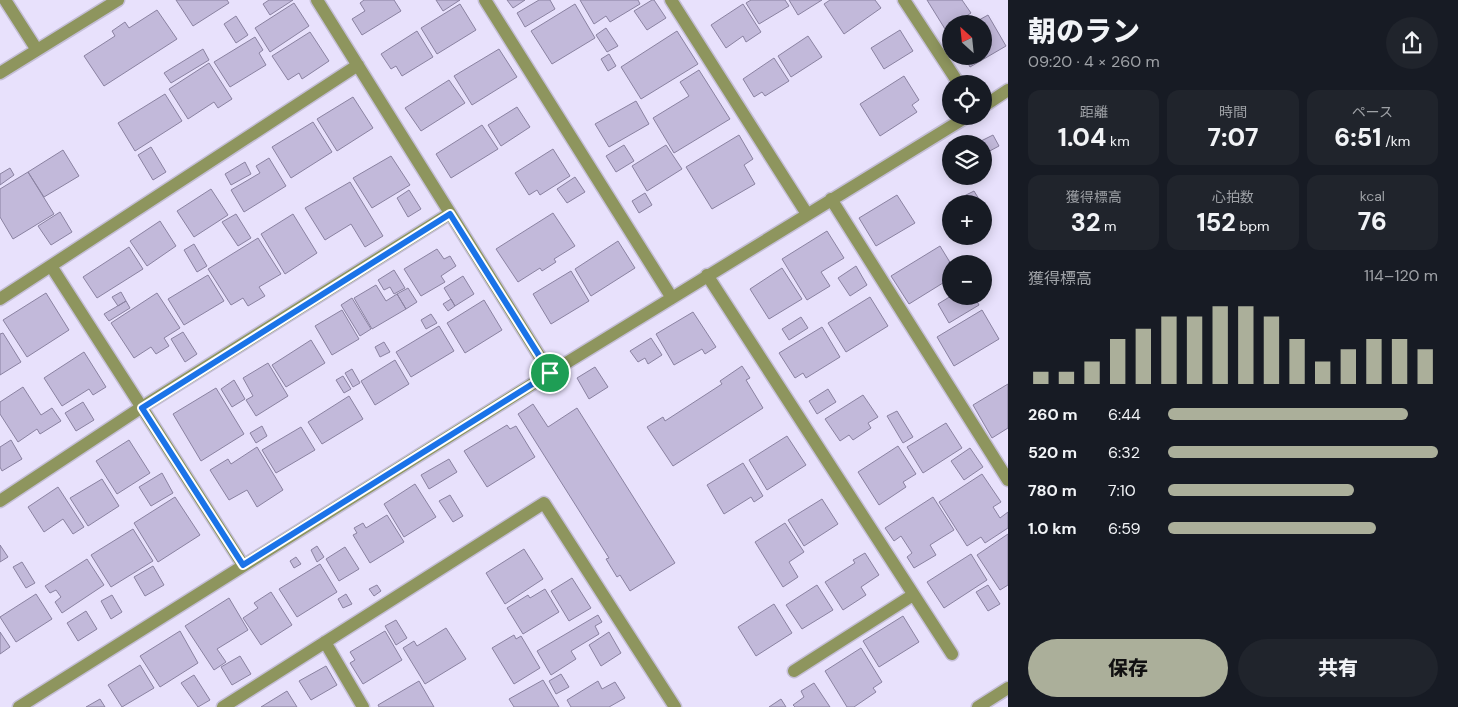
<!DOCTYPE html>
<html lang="ja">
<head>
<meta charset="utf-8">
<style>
  :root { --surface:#171b24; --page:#20242c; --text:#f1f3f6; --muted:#9ea1a6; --accent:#abaf9a }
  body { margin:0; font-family:"DM Sans","Noto Sans JP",sans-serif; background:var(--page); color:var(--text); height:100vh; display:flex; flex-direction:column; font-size:19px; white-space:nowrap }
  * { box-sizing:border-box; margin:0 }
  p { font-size:16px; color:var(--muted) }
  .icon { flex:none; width:28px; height:28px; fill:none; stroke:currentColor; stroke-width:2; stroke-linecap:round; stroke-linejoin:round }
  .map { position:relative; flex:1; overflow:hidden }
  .panel { display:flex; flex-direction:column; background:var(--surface); width:450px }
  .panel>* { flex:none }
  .needle { width:32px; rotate:333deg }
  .controls { position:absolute; left:942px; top:15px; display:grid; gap:10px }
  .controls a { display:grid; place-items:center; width:50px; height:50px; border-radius:50%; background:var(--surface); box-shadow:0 2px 12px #0003; font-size:25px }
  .pin { position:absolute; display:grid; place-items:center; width:42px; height:42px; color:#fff; margin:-21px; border:2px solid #fff; border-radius:50%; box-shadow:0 1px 5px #0007 }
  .round { display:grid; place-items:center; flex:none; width:52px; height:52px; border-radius:26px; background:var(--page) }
  .overview { display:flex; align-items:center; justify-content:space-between; height:85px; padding:0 20px }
  h1 { font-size:28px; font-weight:800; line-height:38px }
  .metrics { display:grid; grid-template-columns:repeat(3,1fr); gap:8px; height:85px; padding:5px 20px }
  .metrics div { display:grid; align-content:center; border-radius:12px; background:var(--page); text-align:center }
  .metrics b { font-size:25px; font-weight:800 }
  .metrics small { font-size:14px; font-weight:400 }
  .metrics p { font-size:14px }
  .chart { height:140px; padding:10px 20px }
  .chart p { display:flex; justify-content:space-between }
  .chart svg { width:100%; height:90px; margin-top:5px; stroke:var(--accent); stroke-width:6 }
  .cta { display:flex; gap:10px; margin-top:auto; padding:10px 20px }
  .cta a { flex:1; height:58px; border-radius:30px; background:var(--accent); color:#111; font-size:20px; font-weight:800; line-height:58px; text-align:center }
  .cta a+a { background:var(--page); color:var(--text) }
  ul { padding:0 20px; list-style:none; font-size:16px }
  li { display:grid; grid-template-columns:80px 60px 1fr; align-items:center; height:38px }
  li i { height:12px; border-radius:6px; background:var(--accent) }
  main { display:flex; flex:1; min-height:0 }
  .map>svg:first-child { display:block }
</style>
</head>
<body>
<main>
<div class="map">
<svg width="1008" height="707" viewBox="0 0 1008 707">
  <rect width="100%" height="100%" fill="#e8e1fc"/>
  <path fill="#c2b9da" stroke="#8a82a1" d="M176 0H227L229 3 193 26Z
    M269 0H293L270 15 263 4Z
    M364 0H394L401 11 362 35 352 19 365 11 360 3Z
    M436 0H460L443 11Z
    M507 0H525L513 8Z
    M539 0H550L555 9 525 27 517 13Z
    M580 0H638L640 4 610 22 606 16 594 24Z
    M652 0H654L666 18 647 30 634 11Z
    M751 0H785L789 6 759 24 746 3Z
    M789 0H822L798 15Z
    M830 0H875L881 8 844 34 824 4Z
    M927 0H962L971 13 954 24H951L945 29Z
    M294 3 309 26 270 52 255 28Z
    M460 4 476 30 437 54 421 28Z
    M575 4 595 38 552 64 531 31Z
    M743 4 761 32 746 42 743 36 726 48 711 25Z
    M157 10 177 39 104 86 84 56 115 36 112 31 125 22 129 28Z
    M988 15 1006 46 970 67 964 56H984V24H972Z
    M236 16 248 35 236 43 224 24Z
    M606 28 618 46 607 52 596 35Z
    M900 30 913 51 884 69 871 48Z
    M417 31 433 57 402 76 396 66 391 69 381 54Z
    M677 31 698 64 641 99 621 67Z
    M310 32 329 61 302 79 299 73 288 80 272 56Z
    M808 36 822 57 791 77 778 56Z
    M255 37 263 50 259 53 266 65 230 87 214 62Z
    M203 49 209 60 171 83 164 73Z
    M499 49 517 77 472 105 454 76Z
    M609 54 616 66 608 71 601 59Z
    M774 58 789 81 765 96 762 92 754 97 743 79Z
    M209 63 232 99 218 108 214 102 188 119 169 89Z
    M699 70 730 119 674 153 653 118 689 96 680 82Z
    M904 76 919 100 912 105 917 112 880 136 860 104Z
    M449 80 465 103 421 131 405 108Z
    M165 94 182 121 135 151 118 123Z
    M353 97 373 128 337 151 317 119Z
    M636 101 649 124 609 147 595 124Z
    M517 107 530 127 501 146 488 125Z
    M313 122 332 152 291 178 272 147Z
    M482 125 498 149 451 178 436 154Z
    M739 135 753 159 744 165 755 184 712 209 686 167Z
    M993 135 999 146 986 153 984 144 979 142Z
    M624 145 634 161 616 172 606 156Z
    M666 145 682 169 647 191 632 166Z
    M151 147 166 172 153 180 138 155Z
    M553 149 570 176 540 195 537 190 529 195 515 173Z
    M63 150 79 176 44 197 28 172Z
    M391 156 410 185 372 208 353 178Z
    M269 158 286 186 244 212 231 190 260 173 256 166Z
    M245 162 251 174 231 185 225 174Z
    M10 168 14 175 0 185V174Z
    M28 172 54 214 13 239 0 217V189Z
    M575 177 585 192 567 203 557 189Z
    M350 182 383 236 365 247 351 224 325 240 305 208Z
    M211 189 228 215 194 237 177 211Z
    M409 190 421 209 408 217 397 198Z
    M974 191 982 204H961L958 199Z
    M645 193 652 205 639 213 632 201Z
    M897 195 915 223 876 246 859 218Z
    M60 212 72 232 51 245 38 226Z
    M553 213 575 246 554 259 556 262 542 271 540 268 518 282 496 249Z
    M236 214 251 238 238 246 222 222Z
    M293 214 317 253 285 274 261 234Z
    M160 221 176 246 147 266 130 241Z
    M827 231 844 258 821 272 830 286 807 300 782 259Z
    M258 238 281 274 259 287 265 296 248 306 243 298 231 305 208 269Z
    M618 241 635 268 591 296 575 269Z
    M194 244 207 266 197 272 184 250Z
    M940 246 951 264V278L909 304 891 276Z
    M129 247 143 269 97 298 83 277Z
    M437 249 444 259 450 256 456 266 441 276 445 282 421 296 404 269Z
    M856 266 867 285 850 296 838 278Z
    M782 268 802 299 769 319 750 289Z
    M394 270 405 288 394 294 390 287 384 290 378 280Z
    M571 271 589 301 551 324 533 294Z
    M208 275 224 301 184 325 168 299Z
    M463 276 474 294 455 306 444 288Z
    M376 285 386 301 397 294 406 309 372 329 354 298Z
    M408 288 417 302 406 309 397 294Z
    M121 292 126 301 118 306 112 297Z
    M46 293 69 330 27 357 3 320Z
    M157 293 180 328 164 338 169 346 156 354 151 347 134 358 111 323Z
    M951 296H974L979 305 949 323 938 304Z
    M870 297 888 326 846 352 828 323Z
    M352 298 371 329 360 336 341 305Z
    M451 299 455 306 448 311 443 304Z
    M484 300 502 330 465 353 447 323Z
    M126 301 130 308 109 321 104 314Z
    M342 310 359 339 332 355 315 326Z
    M982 310 999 339 954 366 937 337Z
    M693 312 716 347 705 354 702 349 674 365 656 334Z
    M431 314 437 323 426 329 421 320Z
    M801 317 808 328 789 340 782 329Z
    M439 326 454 351 411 377 396 352Z
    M822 327 840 357 806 378 803 373 795 378 779 353Z
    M183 332 197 354 185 362 171 339Z
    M3 333 21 362 0 375V334Z
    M651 338 662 355 648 364 645 358 638 362 630 351Z
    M311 340 325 363 286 387 272 365Z
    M384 342 390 352 380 357 375 347Z
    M84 352 106 387 93 395 89 389 62 406 44 378Z
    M395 360 409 384 375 405 361 381Z
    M268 363 288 396 256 416 246 400 253 396 243 378Z
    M742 366 750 378 746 380 763 408 673 466 647 427 663 417 665 421 722 384 720 381Z
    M595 367 608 387 589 399 577 378Z
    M352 369 360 383 353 387 345 373Z
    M343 376 351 389 344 393 336 380Z
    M234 380 245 399 232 407 221 389Z
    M1008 384V428L992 438 973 405Z
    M23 387 41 415 52 408 61 421 40 434 37 429 18 442 0 414V402Z
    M216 388 244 434 201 461 173 414Z
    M828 389 836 402 817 414 809 401Z
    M863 395 878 417 868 423 871 428 853 440 849 435 840 441 825 419Z
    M349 396 363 419 322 444 308 422Z
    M83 402 94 420 76 431 65 413Z
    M533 404 548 427 577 408 675 563 630 591 620 575 617 577 606 559 609 558 518 414Z
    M897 411 913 437 903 443 887 416Z
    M946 423 962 448 923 473 907 447Z
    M507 425 510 429 516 426 535 457 487 487 464 451Z
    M262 426 267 436 256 443 250 433Z
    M301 427 315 450 276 473 262 450Z
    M787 436 806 465 767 490 749 460Z
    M11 440 22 459 2 471 0 467V447Z
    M129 440 150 473 117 494 96 461Z
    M898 446 916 474 903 482 906 487 879 505 858 472Z
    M257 447 283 490 257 507 247 490 229 500 210 470 228 459 231 464Z
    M970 448 983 467 964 480 951 461Z
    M449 459 457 472 429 489 421 475Z
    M743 463 763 496 754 502 751 497 724 514 707 485Z
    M162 473 173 493 151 506 139 487Z
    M982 474 1001 502 993 507 1000 518 1008 512V528L985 543 981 537 967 546 939 502Z
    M102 479 119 506 88 526 70 498Z
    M415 484 436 517 404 537 384 504Z
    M58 487 84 527 73 534 63 519 44 532 28 507Z
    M450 495 463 516 453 522 439 501Z
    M175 497 200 535 158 562 134 523Z
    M933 497 954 530 930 545 936 555 914 568 907 557 912 553 901 536 894 541 885 528Z
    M822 499 838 524 804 546 788 520Z
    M387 515 404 542 370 563 353 535 357 533 354 528 363 523 366 528Z
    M785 523 804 552 789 562 798 577 783 587 755 542Z
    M133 529 153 561 111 587 91 555Z
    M1008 534V585L1000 590 977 555Z
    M0 545 8 557 0 562Z
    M317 546 324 557 317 562 311 550Z
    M345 547 359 569 339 581 326 559Z
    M524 549 543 579 505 604 486 573Z
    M865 553 879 575 861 587 866 595 843 610 825 582 855 563 853 560Z
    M971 554 987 580 944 608 927 582Z
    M296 557 301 564 294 568 290 561Z
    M87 559 104 585 62 613 55 602 61 597 56 590 50 593 45 586Z
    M22 562 35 583 26 588 13 567Z
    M320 564 337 592 297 617 279 589Z
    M153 566 164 585 145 596 134 577Z
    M572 578 591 608 569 621 551 591Z
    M377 585 381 591 374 596 369 589Z
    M817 585 833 610 802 629 786 605Z
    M988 585 1000 604 988 611 976 592Z
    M545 589 559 612 523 634 507 608 528 595 530 598Z
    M271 592 292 625 261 645 243 618 258 608 254 603Z
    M36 594 52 619 16 642 0 617Z
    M346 594 352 604 343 608 338 599Z
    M112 595 122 612 111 619 101 601Z
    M229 598 248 630 217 649 226 662 214 670 185 626Z
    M774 604 792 633 756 656 738 627Z
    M86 611 97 629 78 641 67 623Z
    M598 615 602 622 595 626 599 634 571 651 576 659 551 675 537 651Z
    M903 616 919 642 879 667 863 641Z
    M396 620 407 638 396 645 385 626Z
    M446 628 466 659 425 684 403 648 414 641 417 646Z
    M180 631 198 663 160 687 140 656Z
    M385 631 402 660 363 684 350 663 355 660 350 652Z
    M0 632 10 647 0 654Z
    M609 632 621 653 601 666 589 645Z
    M514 635 516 639 521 636 540 668 514 684 492 648Z
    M861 648 882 682 873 688 876 692 854 707H847L825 671Z
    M240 656 251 674 232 685 221 667Z
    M140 665 154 688 122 707 108 685Z
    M326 666 337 685 311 700 299 681Z
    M561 674 569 687 556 694 549 681Z
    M194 675 210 700 198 707 181 683Z
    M543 680 559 707H514L509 699Z
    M419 681 434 707H379L378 705Z
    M598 681 602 689 615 682 625 698 609 707H571L567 700Z
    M814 683 830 707H795L793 705 804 697 801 691Z
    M287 691 297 707H261Z
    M100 699 105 707H86Z
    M781 699 786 707H769Z"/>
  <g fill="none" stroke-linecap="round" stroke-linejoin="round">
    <g stroke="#c4bed6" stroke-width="15">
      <path id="minor" d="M5 0 37 50
        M317 0 550 373
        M485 0 672 298
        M671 0 807 214
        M904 0 959 84
        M0 73 118 0
        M984 106 1008 90
        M831 199 1008 480
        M51 266 243 565
        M707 275 952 654
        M0 299 358 65
        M0 501 142 407 449 214
        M325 642 363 707
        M794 671 913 595
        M19 707 550 373 968 116
        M223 707 544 503 675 707
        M978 707 1008 688"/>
    </g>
    <use href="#minor" stroke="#8e955e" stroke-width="12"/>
  </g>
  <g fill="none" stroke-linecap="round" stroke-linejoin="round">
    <g stroke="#fff" stroke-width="10">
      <path id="route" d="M450 214 550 373 243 565 142 408Z"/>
    </g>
    <use href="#route" stroke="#1a73e8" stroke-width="6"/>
  </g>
</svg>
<div class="controls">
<a><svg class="needle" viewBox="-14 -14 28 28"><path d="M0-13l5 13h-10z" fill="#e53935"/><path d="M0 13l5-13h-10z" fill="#9ea1a6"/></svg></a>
<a><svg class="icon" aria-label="locate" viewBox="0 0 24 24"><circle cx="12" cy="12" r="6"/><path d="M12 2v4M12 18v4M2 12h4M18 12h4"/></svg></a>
<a><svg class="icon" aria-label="layers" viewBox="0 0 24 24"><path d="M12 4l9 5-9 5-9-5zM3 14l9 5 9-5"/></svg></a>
<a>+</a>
<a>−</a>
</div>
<div class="pin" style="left:550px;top:373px;background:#1e9e55"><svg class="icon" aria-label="arrive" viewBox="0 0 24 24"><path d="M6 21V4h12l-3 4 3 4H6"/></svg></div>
</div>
<section class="panel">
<div class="overview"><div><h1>朝のラン</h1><p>09:20 · 4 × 260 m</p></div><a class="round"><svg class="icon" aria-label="share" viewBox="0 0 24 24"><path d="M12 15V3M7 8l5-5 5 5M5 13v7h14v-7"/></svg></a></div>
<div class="metrics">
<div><p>距離</p><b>1.04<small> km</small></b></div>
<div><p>時間</p><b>7:07</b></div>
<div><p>ペース</p><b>6:51<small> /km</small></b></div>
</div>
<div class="metrics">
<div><p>獲得標高</p><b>32<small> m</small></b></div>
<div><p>心拍数</p><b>152<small> bpm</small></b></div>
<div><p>kcal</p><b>76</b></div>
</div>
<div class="chart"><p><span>獲得標高</span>114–120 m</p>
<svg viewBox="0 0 160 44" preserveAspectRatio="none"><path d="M5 44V38M15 44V38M25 44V33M35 44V22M45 44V17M55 44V11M65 44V11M75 44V6M85 44V6M95 44V11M105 44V22M115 44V33M125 44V27M135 44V22M145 44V22M155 44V27"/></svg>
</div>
<ul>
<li><b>260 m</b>6:44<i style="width:89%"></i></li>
<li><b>520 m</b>6:32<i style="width:100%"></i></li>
<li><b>780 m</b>7:10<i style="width:69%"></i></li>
<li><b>1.0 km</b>6:59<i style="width:77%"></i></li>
</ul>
<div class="cta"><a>保存</a><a>共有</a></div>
</section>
</main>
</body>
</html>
